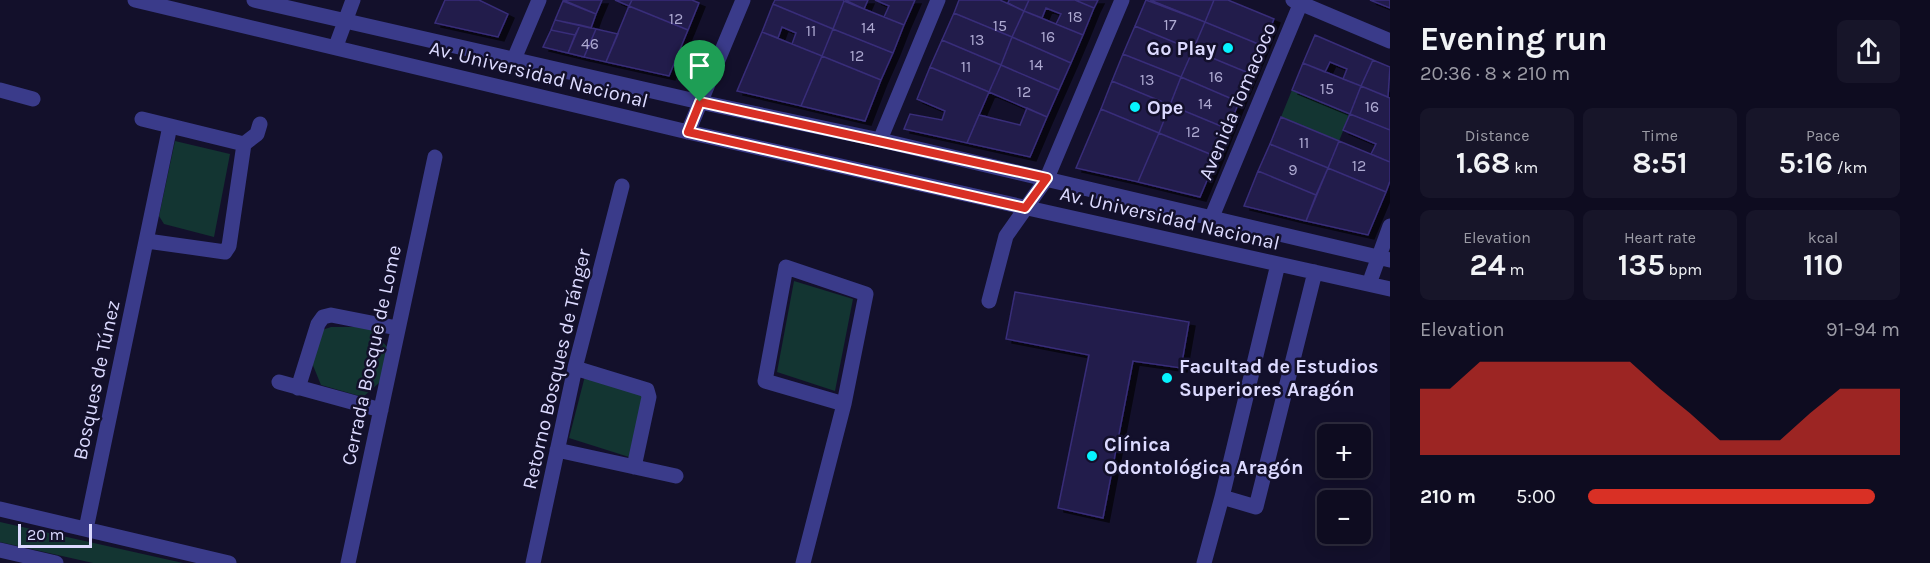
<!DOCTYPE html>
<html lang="en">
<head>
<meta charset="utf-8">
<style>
  :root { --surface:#0e0c20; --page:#171529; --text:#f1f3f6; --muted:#9b9ba5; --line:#2e2c3e; --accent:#d93025 }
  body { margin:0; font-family:Karla,sans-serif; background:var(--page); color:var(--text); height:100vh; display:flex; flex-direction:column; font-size:22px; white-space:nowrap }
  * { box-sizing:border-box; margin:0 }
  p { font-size:20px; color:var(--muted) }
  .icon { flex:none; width:33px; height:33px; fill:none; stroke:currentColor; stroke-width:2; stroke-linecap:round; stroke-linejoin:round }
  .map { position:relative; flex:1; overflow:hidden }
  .panel { display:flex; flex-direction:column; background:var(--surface); width:540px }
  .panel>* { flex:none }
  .buttons { position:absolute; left:1317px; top:424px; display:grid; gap:12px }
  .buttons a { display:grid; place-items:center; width:54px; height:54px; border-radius:9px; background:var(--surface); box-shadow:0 3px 15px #0003,0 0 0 2px var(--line); font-size:30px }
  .scale { position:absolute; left:18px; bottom:15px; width:74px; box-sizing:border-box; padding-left:6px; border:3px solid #dcdaff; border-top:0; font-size:16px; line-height:21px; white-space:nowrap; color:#dcdaff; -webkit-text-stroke:4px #13102b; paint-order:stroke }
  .pin { position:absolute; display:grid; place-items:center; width:51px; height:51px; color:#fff; margin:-62px -26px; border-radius:50% 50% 50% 0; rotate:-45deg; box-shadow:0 0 6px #0007 }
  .pin .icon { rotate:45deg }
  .round { display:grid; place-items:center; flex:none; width:63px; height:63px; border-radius:9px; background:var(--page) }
  .headline { display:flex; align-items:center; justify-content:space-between; height:102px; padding:0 30px }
  h1 { font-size:33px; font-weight:700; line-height:45px }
  .stats { display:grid; grid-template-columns:repeat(3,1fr); gap:9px; height:102px; padding:6px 30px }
  .stats div { display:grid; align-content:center; border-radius:9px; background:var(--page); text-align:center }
  .stats b { font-size:30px; font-weight:700 }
  .stats small { font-size:16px; font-weight:400 }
  .stats p { font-size:16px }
  .chart { height:168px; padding:12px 30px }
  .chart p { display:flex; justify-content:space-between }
  .chart svg { width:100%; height:108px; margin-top:6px; fill:var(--accent); opacity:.7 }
  ul { padding:0 30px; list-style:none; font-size:20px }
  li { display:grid; grid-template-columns:96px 72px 1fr; align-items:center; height:45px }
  li i { height:15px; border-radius:8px; background:var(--accent) }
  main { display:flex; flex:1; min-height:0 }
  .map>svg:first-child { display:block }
</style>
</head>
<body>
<main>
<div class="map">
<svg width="1390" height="563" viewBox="0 0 1390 563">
  <defs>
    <filter id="shadow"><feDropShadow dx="6" dy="4" stdDeviation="0" flood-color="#0009"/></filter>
  </defs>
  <rect width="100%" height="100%" fill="#13102b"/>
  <path fill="#133532" d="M1292 90 1350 114 1339 141 1281 117Z
    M175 141 230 154 214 237 164 224 159 216Z
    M794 281 853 299 835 391 777 372Z
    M331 327H369L390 350 380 382 363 397 321 385 312 363 322 330Z
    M585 376 644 394 629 457 569 438Z
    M0 522 183 563H93L0 542Z"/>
  <path fill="#231c4c" stroke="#382d79" stroke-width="1.5" filter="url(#shadow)" d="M445 0H479L508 14 498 37 435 23Z
    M563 0H602L596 14Z
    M615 0H632L629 6Z
    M632 0H692L699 3 688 30 629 6Z
    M775 0H843L844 1 833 29 773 4Z
    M845 0H868L864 9Z
    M875 0H915L904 25 884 17 889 6Z
    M959 0H1000L1024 11 1012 37 954 13Z
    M1009 0H1029L1024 11 1008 3Z
    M1029 0H1075L1094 8 1083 35 1056 24 1061 14 1046 8 1042 18 1024 11Z
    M1075 0H1098L1094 8Z
    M1146 0 1205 22 1193 50 1135 26Z
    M1150 0H1214L1205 22Z
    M1214 0H1228L1274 19 1263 46 1205 22Z
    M1370 0H1390V8Z
    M563 1 596 14 591 28 555 20Z
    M844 1 904 25 893 53 833 29Z
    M773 4 833 29 822 56 792 44 796 33 782 27 778 38 762 32Z
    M629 6 688 30 669 76 606 62Z
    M1024 11 1083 35 1071 63 1012 37Z
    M954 13 1012 37 1001 65 942 40Z
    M555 20 580 25 575 35 551 30Z
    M1205 22 1263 46 1251 74 1193 50Z
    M580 25 596 29 584 57 568 53Z
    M1135 26 1193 50 1181 77 1123 54Z
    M596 29 618 34 606 62 584 57Z
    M833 29 893 53 881 80 822 56Z
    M551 30 575 35 568 53 543 47Z
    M762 32 822 56 801 106 737 91Z
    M1315 35 1373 60 1361 86 1343 79 1347 69 1330 62 1325 72 1303 63Z
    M1012 37 1071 63 1059 90 1001 65Z
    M942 40 1001 65 989 92 930 67Z
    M1193 50 1251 74 1239 102 1181 77Z
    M1123 54 1181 77 1170 105 1112 81Z
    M822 56 881 80 865 121 801 106Z
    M1373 60 1390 67 1388 97 1361 86Z
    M1303 63 1361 86 1350 114 1292 90Z
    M1001 65 1059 90 1047 117 989 92Z
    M930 67 989 92 967 143 904 129 910 114 942 120 945 111 917 99Z
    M1181 77 1239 102 1228 129 1170 105Z
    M1112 81 1170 105 1159 133 1101 109Z
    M1361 86 1390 98V130L1350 114Z
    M1170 105 1228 129 1217 157 1159 133Z
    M1027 108 1047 117 1030 157 967 143 979 115 1020 125Z
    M1101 109 1159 133 1138 182 1076 168Z
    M1350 114 1390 130V162L1371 154 1376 144 1343 130Z
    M1281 117 1339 141 1328 168 1270 144Z
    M1159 133 1217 157 1200 197 1138 182Z
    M1339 141 1390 162V181L1386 192 1328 168Z
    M1270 144 1328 168 1316 195 1258 171Z
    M1328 168 1386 192 1368 235 1306 221Z
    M1258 171 1316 195 1306 221 1244 206Z
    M1015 292 1189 322 1181 368 1133 361 1103 518 1058 508 1089 355 1006 339Z"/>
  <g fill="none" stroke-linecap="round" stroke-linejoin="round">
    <path stroke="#3a3b8a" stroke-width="15" d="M135 0 688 132 1390 289
      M254 0 700 102 880 140 1390 260
      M1293 0 1390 41
      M336 46 353 0
      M514 59 539 0
      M0 90 33 99
      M142 119 244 144
      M688 132 743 0
      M880 140 938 0
      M244 144 257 134 260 124
      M1211 219 1302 0
      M147 241 225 252 229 246 244 144
      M1369 284 1390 226
      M989 301 1006 236 1047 178 1122 0
      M575 368 647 390 649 397 634 467
      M279 382 381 410
      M298 388 318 324 323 317 331 315 397 328
      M557 450 676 476
      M1222 497 1278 264
      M0 509 229 563
      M86 529 170 126
      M0 550 56 563
      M348 563 435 157
      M533 563 575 368 622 186
      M803 563 844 404 866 294 786 267 765 381 844 404
      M1204 563 1222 497 1256 507 1315 272"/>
  </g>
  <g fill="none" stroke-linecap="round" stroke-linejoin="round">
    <g stroke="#fff" stroke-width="12">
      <path id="route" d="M700 102 1047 178 1025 208 688 132Z"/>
    </g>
    <use href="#route" stroke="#d93025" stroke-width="8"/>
  </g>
  <g fill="#06f3ff" stroke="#13102b" stroke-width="2">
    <circle cx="1228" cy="48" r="6"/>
    <circle cx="1135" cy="107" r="6"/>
    <circle cx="1167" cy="378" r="6"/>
    <circle cx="1092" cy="456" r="6"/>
  </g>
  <g text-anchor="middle" stroke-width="5" stroke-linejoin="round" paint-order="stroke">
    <g font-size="16" fill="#aeaad2">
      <text x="1075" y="22">18</text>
      <text x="676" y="24">12</text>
      <text x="1170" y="30">17</text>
      <text x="1000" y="31">15</text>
      <text x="868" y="33">14</text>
      <text x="811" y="36">11</text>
      <text x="1048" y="42">16</text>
      <text x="977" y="45">13</text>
      <text x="590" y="49">46</text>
      <text x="857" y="61">12</text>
      <text x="1036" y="70">14</text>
      <text x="966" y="72">11</text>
      <text x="1216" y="82">16</text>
      <text x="1147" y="85">13</text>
      <text x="1327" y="94">15</text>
      <text x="1024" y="97">12</text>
      <text x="1205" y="109">14</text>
      <text x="1372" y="112">16</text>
      <text x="1193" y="137">12</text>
      <text x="1304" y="148">11</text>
      <text x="1359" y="171">12</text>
      <text x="1293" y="175">9</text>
    </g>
    <g font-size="20" font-weight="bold" fill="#dcdaff" stroke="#13102b" text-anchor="start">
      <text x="1216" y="55" text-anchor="end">Go Play</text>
      <text x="1147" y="114">Ope</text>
      <text x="1179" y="373">Facultad de Estudios<tspan x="1179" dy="23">Superiores Aragón</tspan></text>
      <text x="1104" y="451">Clínica<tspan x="1104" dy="23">Odontológica Aragón</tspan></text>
    </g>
    <g font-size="20" fill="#dcdaff" stroke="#13102b">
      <text transform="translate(539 74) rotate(14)" y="7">Av. Universidad Nacional</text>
      <text transform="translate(1237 101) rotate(-67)" y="7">Avenida Tomacoco</text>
      <text transform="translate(1170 218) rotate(13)" y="7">Av. Universidad Nacional</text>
      <text transform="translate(371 355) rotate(-78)" y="7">Cerrada Bosque de Lome</text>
      <text transform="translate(556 369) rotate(-77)" y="7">Retorno Bosques de Tánger</text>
      <text transform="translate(96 380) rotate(-78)" y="7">Bosques de Túnez</text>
    </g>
  </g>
</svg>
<div class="buttons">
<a>+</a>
<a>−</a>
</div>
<div class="scale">20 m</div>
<div class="pin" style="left:700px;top:102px;background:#1e9e55"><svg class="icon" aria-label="arrive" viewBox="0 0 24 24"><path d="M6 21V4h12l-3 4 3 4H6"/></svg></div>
</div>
<section class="panel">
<div class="headline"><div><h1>Evening run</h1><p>20:36 · 8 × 210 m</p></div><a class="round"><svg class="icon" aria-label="share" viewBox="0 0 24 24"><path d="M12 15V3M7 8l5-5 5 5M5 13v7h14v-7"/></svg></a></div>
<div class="stats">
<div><p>Distance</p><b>1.68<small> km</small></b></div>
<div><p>Time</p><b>8:51</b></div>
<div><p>Pace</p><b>5:16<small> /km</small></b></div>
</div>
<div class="stats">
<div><p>Elevation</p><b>24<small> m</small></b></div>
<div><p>Heart rate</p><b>135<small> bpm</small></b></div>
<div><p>kcal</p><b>110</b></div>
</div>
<div class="chart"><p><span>Elevation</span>91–94 m</p>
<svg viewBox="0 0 160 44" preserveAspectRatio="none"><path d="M0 44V17L10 17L20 6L30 6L40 6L50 6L60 6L70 6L80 17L90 27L100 38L110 38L120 38L130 27L140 17L150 17L160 17V44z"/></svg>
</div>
<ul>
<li><b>210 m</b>5:00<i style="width:92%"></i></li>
</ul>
</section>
</main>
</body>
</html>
